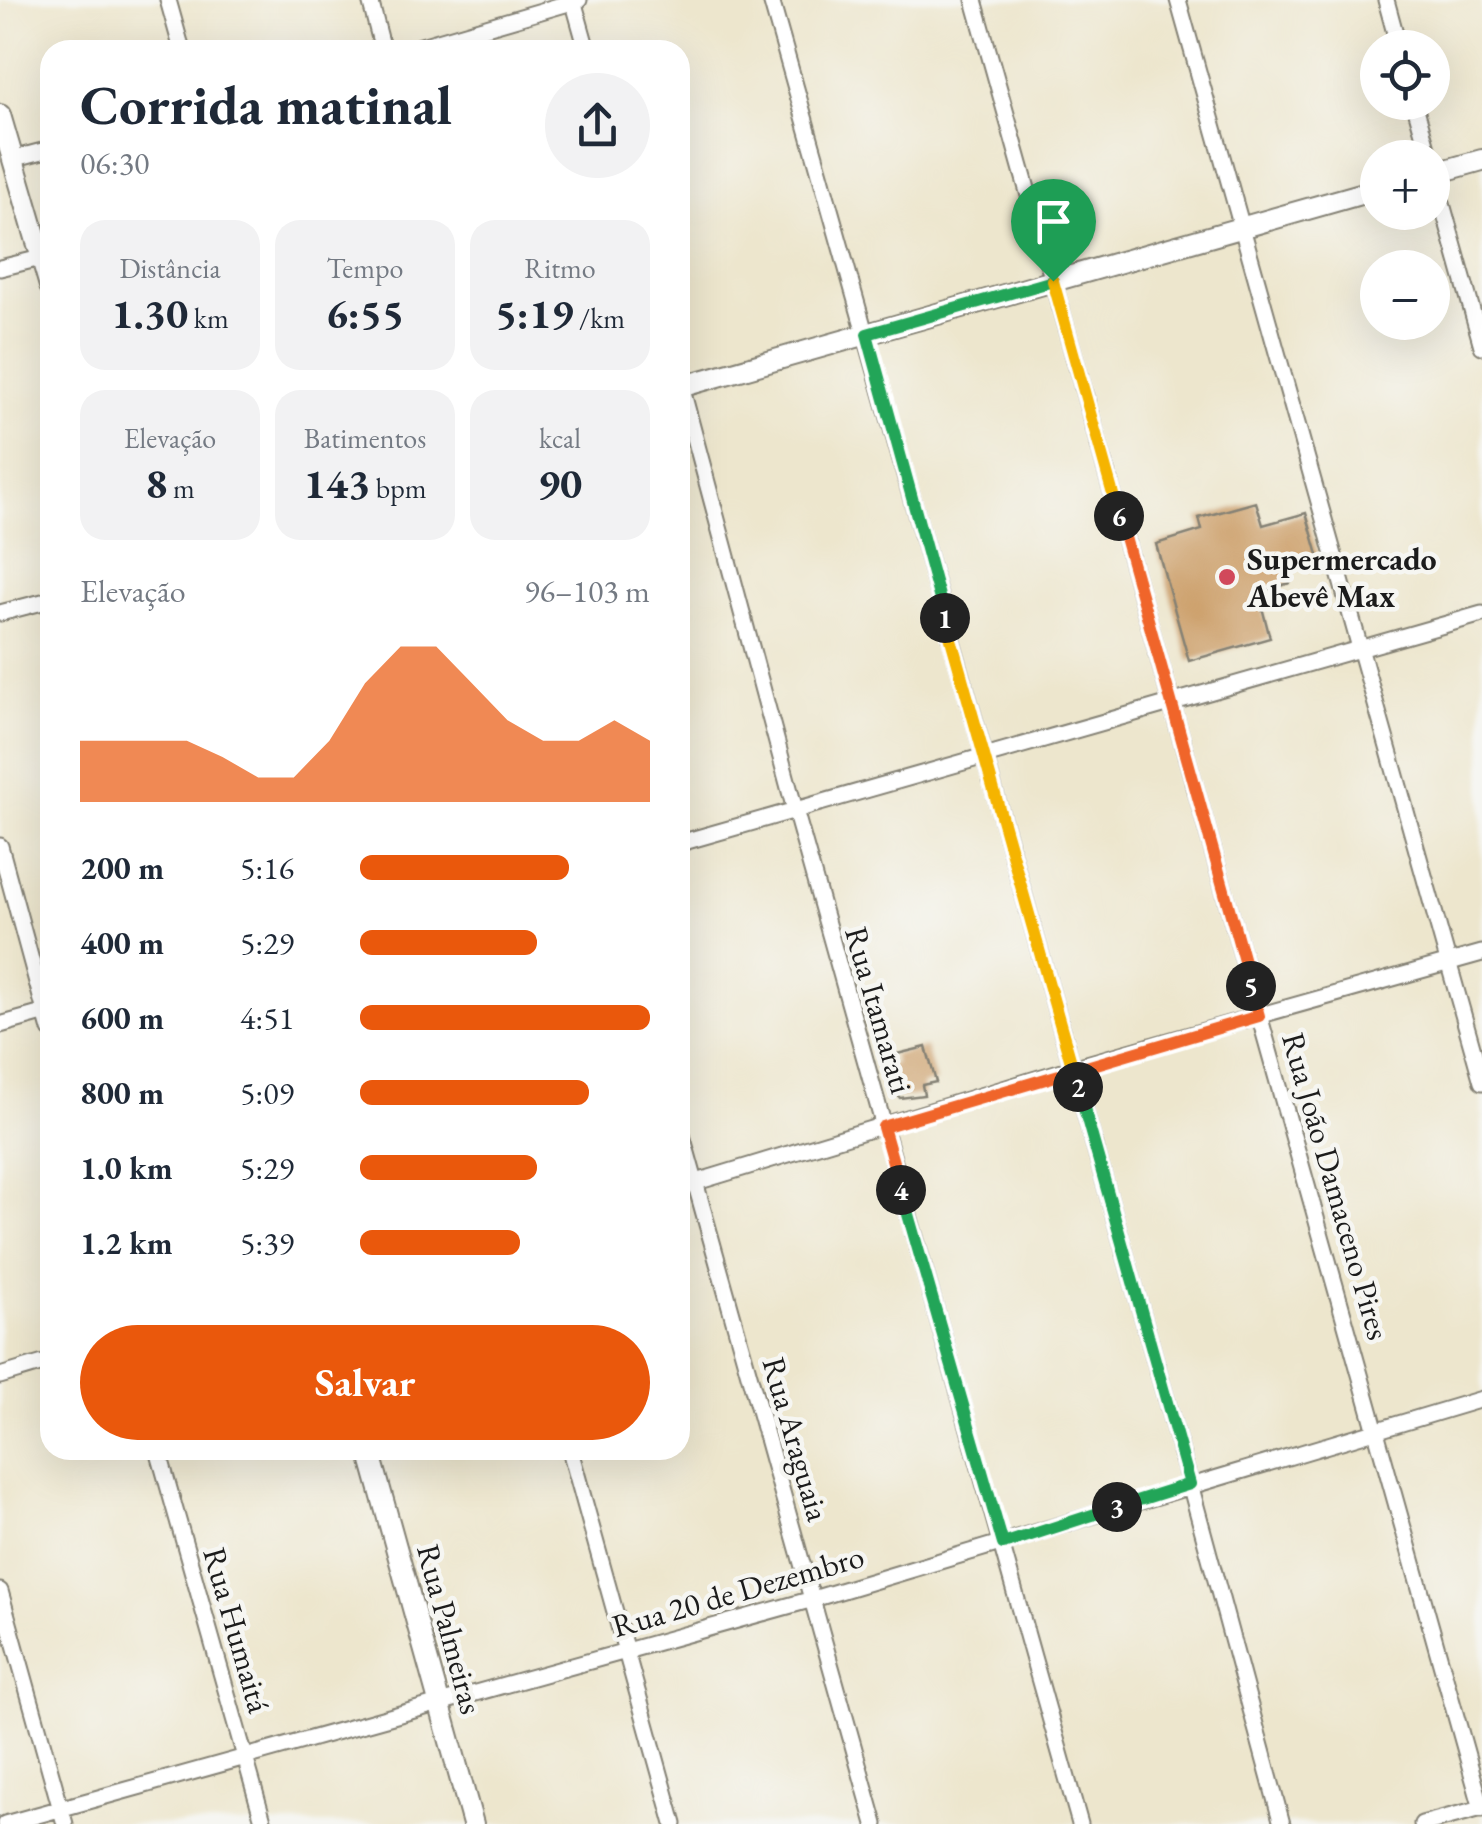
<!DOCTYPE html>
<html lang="pt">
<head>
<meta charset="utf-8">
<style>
  :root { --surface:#fff; --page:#f2f2f3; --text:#1f2937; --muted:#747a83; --accent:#ea580c }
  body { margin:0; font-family:"EB Garamond",serif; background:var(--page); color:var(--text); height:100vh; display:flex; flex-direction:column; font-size:38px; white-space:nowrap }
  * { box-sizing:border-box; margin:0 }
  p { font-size:32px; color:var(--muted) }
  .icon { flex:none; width:55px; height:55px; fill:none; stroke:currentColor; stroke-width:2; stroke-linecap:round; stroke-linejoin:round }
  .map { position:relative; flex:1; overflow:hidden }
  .drawer { position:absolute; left:40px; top:40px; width:650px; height:1420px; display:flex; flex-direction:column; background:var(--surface); border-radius:30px; box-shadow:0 10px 40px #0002 }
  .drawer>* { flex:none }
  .tools { position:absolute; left:1360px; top:30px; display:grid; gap:20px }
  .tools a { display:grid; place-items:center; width:90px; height:90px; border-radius:50%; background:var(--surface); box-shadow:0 10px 40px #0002; font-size:50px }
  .pin { position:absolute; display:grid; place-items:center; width:85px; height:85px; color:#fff; margin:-102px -42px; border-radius:50% 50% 50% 0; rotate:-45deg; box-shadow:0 0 10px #0007 }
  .pin .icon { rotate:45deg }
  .km { position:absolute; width:50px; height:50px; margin:-25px; border-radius:50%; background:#222; color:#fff; font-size:28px; line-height:50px; text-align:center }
  .round { display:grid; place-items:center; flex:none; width:105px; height:105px; border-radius:52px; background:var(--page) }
  .summary { display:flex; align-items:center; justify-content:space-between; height:170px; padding:0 40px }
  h1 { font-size:55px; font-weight:700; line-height:75px }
  .stats { display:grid; grid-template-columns:repeat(3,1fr); gap:15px; height:170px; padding:10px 40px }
  .stats div { display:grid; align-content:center; border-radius:25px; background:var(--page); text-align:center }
  .stats b { font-size:42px; font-weight:700 }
  .stats small { font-size:28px; font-weight:400 }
  .stats p { font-size:28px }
  .chart { height:280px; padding:20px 40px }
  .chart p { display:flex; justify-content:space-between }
  .chart svg { width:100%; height:180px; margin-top:10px; fill:var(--accent); opacity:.7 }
  .cta { display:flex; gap:20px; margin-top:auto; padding:20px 40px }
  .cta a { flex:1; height:115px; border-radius:60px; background:var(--accent); color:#fff; font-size:40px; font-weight:700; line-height:115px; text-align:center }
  ul { padding:0 40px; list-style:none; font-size:32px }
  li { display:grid; grid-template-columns:160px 120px 1fr; align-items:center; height:75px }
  li i { height:25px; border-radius:12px; background:var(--accent) }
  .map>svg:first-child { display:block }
</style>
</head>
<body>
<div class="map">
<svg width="1482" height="1824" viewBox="0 0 1482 1824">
  <rect width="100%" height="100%" fill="#f6f6f2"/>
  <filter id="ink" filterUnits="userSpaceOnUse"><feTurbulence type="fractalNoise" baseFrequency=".01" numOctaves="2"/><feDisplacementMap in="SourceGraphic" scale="20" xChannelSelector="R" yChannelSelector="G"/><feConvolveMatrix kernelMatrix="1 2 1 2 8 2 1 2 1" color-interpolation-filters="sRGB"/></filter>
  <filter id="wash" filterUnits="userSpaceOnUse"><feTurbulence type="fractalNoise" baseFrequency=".0048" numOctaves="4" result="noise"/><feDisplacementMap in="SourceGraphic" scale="40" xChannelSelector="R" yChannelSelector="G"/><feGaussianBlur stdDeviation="2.25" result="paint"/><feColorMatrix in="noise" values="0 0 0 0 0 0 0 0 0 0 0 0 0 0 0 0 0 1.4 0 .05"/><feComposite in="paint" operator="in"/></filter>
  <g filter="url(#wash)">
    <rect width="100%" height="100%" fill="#ede6cd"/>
    <g id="blocks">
      <path fill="#cda16d" d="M1256 502 1263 525 1306 513 1320 562 1288 571 1290 583 1258 592 1270 638 1189 661 1156 544 1202 530 1199 518Z
        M926 1047 936 1082 922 1085 924 1095 900 1098 890 1086 886 1065 895 1064 893 1055Z"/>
    </g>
  </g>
  <g filter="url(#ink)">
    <use href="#blocks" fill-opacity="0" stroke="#848174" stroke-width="2.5"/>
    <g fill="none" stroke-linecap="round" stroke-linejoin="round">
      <g stroke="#848174" stroke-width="19">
        <path id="minor" d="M168 0 182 50
          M370 0 383 50
          M573 0 587 50
          M771 0 1190 1484 1282 1824
          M974 0 1482 1809
          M1178 0 1482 1082
          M1386 0 1399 48
          M407 50 579 0
          M1414 102 1430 158
          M12 159 50 149
          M1432 168 1482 346
          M0 268 41 258
          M680 382 795 810 1080 1824
          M0 613 50 600
          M680 843 1482 614
          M0 846 50 1030
          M0 1025 50 1011
          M680 1128 875 1824
          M680 1187 1072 1068 1482 953
          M0 1376 50 1361
          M158 1450 264 1824
          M570 1450 674 1824
          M0 1591 65 1824
          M5 1824 813 1599 1482 1399
          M1422 1824 1482 1808"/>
      </g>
      <g stroke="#848174" stroke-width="24">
        <path id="tertiary" d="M0 115 50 286
          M1432 174 1482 160
          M680 387 1378 189
          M369 1450 473 1824"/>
      </g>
      <use href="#minor" stroke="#fff" stroke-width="15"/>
      <use href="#tertiary" stroke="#fff" stroke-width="20"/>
    </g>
  </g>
  <g fill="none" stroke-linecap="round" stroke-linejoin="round" filter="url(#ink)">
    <g stroke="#fff" stroke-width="20">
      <path id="split-1" d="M945 618 867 334 1053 281"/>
    </g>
    <g stroke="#fff" stroke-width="20">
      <path id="split-2" d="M945 618 1078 1087"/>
    </g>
    <g stroke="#fff" stroke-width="20">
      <path id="split-3" d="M1078 1087 1190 1484 1117 1507"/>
    </g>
    <g stroke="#fff" stroke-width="20">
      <path id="split-4" d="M901 1190 1003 1544 1117 1507"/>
    </g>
    <g stroke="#fff" stroke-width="20">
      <path id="split-5" d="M901 1190 883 1127 1259 1016 1251 986"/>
    </g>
    <g stroke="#fff" stroke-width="20">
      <path id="split-6" d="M1119 516 1251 986"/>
    </g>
    <g stroke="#fff" stroke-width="20">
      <path id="split-7" d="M1053 281 1119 516"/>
    </g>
    <use href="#split-1" stroke="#22a559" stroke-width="12"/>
    <use href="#split-2" stroke="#f5b400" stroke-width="12"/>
    <use href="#split-3" stroke="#22a559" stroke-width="12"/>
    <use href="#split-4" stroke="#22a559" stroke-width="12"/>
    <use href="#split-5" stroke="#f0652b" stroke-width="12"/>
    <use href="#split-6" stroke="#f0652b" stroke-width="12"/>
    <use href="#split-7" stroke="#f5b400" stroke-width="12"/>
  </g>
  <circle fill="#d1495b" stroke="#f6f6f2" stroke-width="4" cx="1227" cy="577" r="10"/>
  <g text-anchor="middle" stroke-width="9" stroke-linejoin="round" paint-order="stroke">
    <g font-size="32" font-weight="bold" fill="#1c1c1c" stroke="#f6f6f2" text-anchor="start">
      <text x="1247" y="570">Supermercado<tspan x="1247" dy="37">Abevê Max</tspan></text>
    </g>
    <g font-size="32" fill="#1c1c1c" stroke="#f6f6f2">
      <text transform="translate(879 1010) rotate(74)" y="11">Rua Itamarati</text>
      <text transform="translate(1336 1186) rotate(74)" y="11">Rua João Damaceno Pires</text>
      <text transform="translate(796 1439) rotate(74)" y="11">Rua Araguaia</text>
      <text transform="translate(738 1591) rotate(-16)" y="11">Rua 20 de Dezembro</text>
      <text transform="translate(450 1629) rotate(75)" y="11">Rua Palmeiras</text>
      <text transform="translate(237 1630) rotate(74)" y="11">Rua Humaitá</text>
    </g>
  </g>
</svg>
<div class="tools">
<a><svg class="icon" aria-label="locate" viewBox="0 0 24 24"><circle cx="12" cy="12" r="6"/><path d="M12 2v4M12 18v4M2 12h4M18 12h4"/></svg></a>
<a>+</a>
<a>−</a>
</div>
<div class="pin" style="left:1053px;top:281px;background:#1e9e55"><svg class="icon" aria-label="arrive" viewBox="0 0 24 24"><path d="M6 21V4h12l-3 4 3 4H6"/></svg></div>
<b class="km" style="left:945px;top:618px">1</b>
<b class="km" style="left:1078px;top:1087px">2</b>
<b class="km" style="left:1117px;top:1507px">3</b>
<b class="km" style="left:901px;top:1190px">4</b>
<b class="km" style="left:1251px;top:986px">5</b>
<b class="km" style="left:1119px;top:516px">6</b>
<section class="drawer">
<div class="summary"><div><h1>Corrida matinal</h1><p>06:30</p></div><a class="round"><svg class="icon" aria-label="share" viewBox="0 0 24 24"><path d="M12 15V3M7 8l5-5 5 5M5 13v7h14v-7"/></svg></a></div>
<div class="stats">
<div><p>Distância</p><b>1.30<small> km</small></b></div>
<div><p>Tempo</p><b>6:55</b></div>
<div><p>Ritmo</p><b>5:19<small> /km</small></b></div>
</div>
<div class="stats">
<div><p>Elevação</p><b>8<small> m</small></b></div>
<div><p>Batimentos</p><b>143<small> bpm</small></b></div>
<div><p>kcal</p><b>90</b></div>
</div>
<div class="chart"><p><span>Elevação</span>96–103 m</p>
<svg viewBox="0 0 160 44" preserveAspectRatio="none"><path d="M0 44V29L10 29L20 29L30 29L40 33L50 38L60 38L70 29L80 15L90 6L100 6L110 15L120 24L130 29L140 29L150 24L160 29V44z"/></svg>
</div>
<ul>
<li><b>200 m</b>5:16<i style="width:72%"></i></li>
<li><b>400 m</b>5:29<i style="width:61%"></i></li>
<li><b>600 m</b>4:51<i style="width:100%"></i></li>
<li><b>800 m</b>5:09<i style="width:79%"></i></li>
<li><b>1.0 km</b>5:29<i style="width:61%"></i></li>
<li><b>1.2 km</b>5:39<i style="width:55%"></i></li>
</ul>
<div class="cta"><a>Salvar</a></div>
</section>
</div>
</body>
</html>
